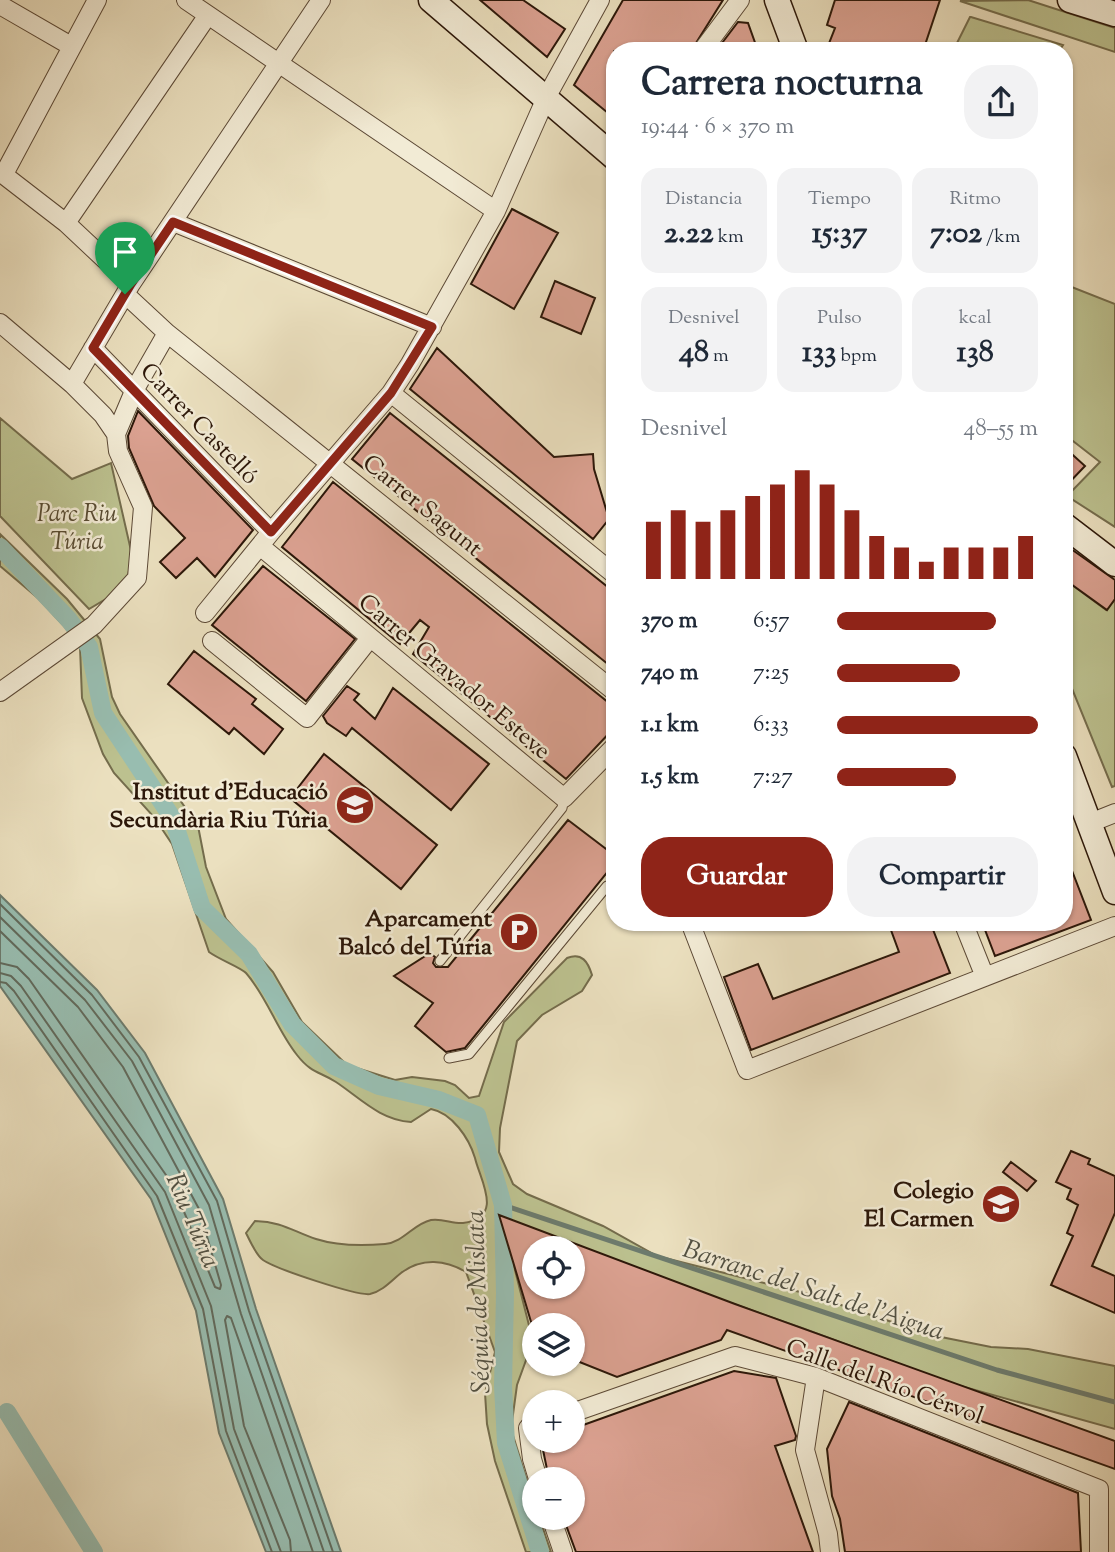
<!DOCTYPE html>
<html lang="es">
<head>
<meta charset="utf-8">
<style>
  :root { --surface:#fff; --page:#f2f2f3; --text:#1f2937; --muted:#747a83; --accent:#8f2418 }
  body { margin:0; font-family:"Sorts Mill Goudy",serif; background:var(--page); color:var(--text); height:100vh; display:flex; flex-direction:column; font-size:26px; white-space:nowrap }
  * { box-sizing:border-box; margin:0 }
  p { font-size:23px; color:var(--muted) }
  .icon { flex:none; width:38px; height:38px; fill:none; stroke:currentColor; stroke-width:2; stroke-linecap:round; stroke-linejoin:round }
  .map { position:relative; flex:1; overflow:hidden }
  .details { position:absolute; left:606px; top:42px; width:467px; height:889px; display:flex; flex-direction:column; background:var(--surface); border-radius:28px; box-shadow:0 2px 5px #0004 }
  .details>* { flex:none }
  .fabs { position:absolute; left:522px; top:1236px; display:grid; gap:14px }
  .fabs a { display:grid; place-items:center; width:63px; height:63px; border-radius:50%; background:var(--surface); box-shadow:0 2px 5px #0004; font-size:35px }
  .pin { position:absolute; display:grid; place-items:center; width:60px; height:60px; color:#fff; margin:-72px -30px; border-radius:50% 50% 50% 0; rotate:-45deg; box-shadow:0 0 7px #0007 }
  .pin .icon { rotate:45deg }
  .round { display:grid; place-items:center; flex:none; width:74px; height:74px; border-radius:28px; background:var(--page) }
  .summary { display:flex; align-items:center; justify-content:space-between; height:119px; padding:0 35px }
  h1 { font-size:38px; font-weight:800; line-height:52px }
  .figures { display:grid; grid-template-columns:repeat(3,1fr); gap:10px; height:119px; padding:7px 35px }
  .figures div { display:grid; align-content:center; border-radius:18px; background:var(--page); text-align:center }
  .figures b { font-size:30px; font-weight:800 }
  .figures small { font-size:19px; font-weight:400 }
  .figures p { font-size:19px }
  .chart { height:196px; padding:14px 35px }
  .chart p { display:flex; justify-content:space-between }
  .chart svg { width:100%; height:126px; margin-top:7px; stroke:var(--accent); stroke-width:6 }
  .cta { display:flex; gap:14px; margin-top:auto; padding:14px 35px }
  .cta a { flex:1; height:80px; border-radius:28px; background:var(--accent); color:#fff; font-size:28px; font-weight:800; line-height:80px; text-align:center }
  .cta a+a { background:var(--page); color:var(--text) }
  ul { padding:0 35px; list-style:none; font-size:23px }
  li { display:grid; grid-template-columns:112px 84px 1fr; align-items:center; height:52px }
  li i { height:18px; border-radius:9px; background:var(--accent) }
  .map>svg:first-child { display:block }
</style>
</head>
<body>
<div class="map">
<svg width="1115" height="1552" viewBox="0 0 1115 1552">
  <rect width="100%" height="100%" fill="#ebe0bf"/>
  <filter id="stains"><feTurbulence type="fractalNoise" baseFrequency=".00286" numOctaves="4"/><feColorMatrix values="0 0 0 0 .2 0 0 0 0 .09 0 0 0 0 .02 0 0 0 .5 -.17"/></filter>
  <radialGradient id="worn" r=".72"><stop offset=".6" stop-color="#630" stop-opacity="0"/><stop offset="1" stop-color="#630" stop-opacity=".3"/></radialGradient>
  <path fill="#bcc18f" stroke="#746c4c" stroke-width="2" d="M1028 0 1115 28V52L960 1Z
    M970 17H971L1063 45 1059 51H953Z
    M1064 284 1115 304V527L1067 496 1100 462 1064 434Z
    M0 418 72 479 111 463 132 555 126 587 89 609 0 516Z
    M0 534 67 599 100 639 112 697 120 714 198 826 206 867 226 919 273 972 302 1022 347 1065 395 1080 412 1077 445 1081 455 1085 469 1098 479 1096 504 1022 567 958C582 952 588 962 592 975L582 991 542 1015 517 1041 500 1128 499 1152 513 1184 527 1194 603 1226 657 1256 808 1294 931 1335 991 1347 1028 1349 1115 1366V1429L950 1383 802 1328 503 1223 533 1341 517 1385 511 1429 534 1503V1517H539L551 1552H526L495 1461 487 1424 485 1393 495 1352 466 1272C446 1260 422 1257 401 1273 392 1280 383 1291 370 1294 357 1296 276 1269 263 1260 256 1255 250 1241 246 1233L255 1221C283 1222 292 1231 316 1239 338 1246 362 1246 385 1244 404 1242 413 1224 431 1220 442 1218 453 1224 463 1223 505 1218 480 1180 475 1158 469 1138 452 1113 431 1109L411 1122C380 1120 360 1098 336 1082 319 1071 312 1074 297 1055 277 1030 267 997 246 973 240 967 220 960 209 952L172 844 154 817 114 773 103 754 82 698 80 647 75 638 39 599 0 566Z
    M1064 579 1106 610 1115 599V786L1112 787 1064 669Z"/>
  <path fill="#98bdb0" stroke="#6d7b6d" stroke-width="2" d="M0 895 97 990 145 1053 223 1199 256 1309 341 1552H266L219 1433 196 1311 151 1199 0 986Z"/>
  <g fill="none" stroke-linecap="round" stroke-linejoin="round">
    <path stroke="#626a5c" stroke-width="2" d="M0 904 92 995 139 1057 217 1201 249 1311 333 1552
      M0 917 85 1000 132 1061 209 1205 241 1314 324 1552
      M0 931 78 1007 123 1067 199 1209 221 1285 220 1289 215 1287 173 1185 29 979 17 967 0 963
      M0 973 11 976 21 986 165 1192 211 1306 234 1429 281 1552
      M0 982 6 983 14 991 157 1196 203 1309 226 1431 272 1552
      M291 1552 290 1540 244 1426 225 1320 227 1316 231 1318 313 1552"/>
    <path stroke="#6d7b6d" stroke-width="5" d="M503 1205 997 1370 1115 1402"/>
    <path stroke="#98bdb0" stroke-width="18" d="M0 547 69 620 89 647 103 713 173 819 202 908 249 954 292 1024 334 1066 379 1086 439 1100 477 1115 503 1205 505 1293 503 1386 506 1443 540 1552
      M7 1412 94 1552"/>
  </g>
  <path fill="#dba191" stroke="#2c1709" stroke-width="2" fill-rule="evenodd" d="M480 0H523L565 29 547 57Z
    M623 0H723L691 51H614V118L574 85Z
    M835 0H940L923 51H842L828 46 835 28 827 25Z
    M738 22 748 23 758 51H716Z
    M512 209 558 233 514 309 471 284Z
    M555 281 595 298 581 334 541 317Z
    M437 348 554 457 593 454 594 469 609 519 593 539 410 389Z
    M138 411 253 530 215 577 197 558 176 578 160 562 185 538 154 506 129 448 128 436Z
    M390 413 614 592V669L352 459Z
    M1064 447 1085 466 1064 488Z
    M333 482 614 707V728L566 779 413 654 429 627 420 620 400 644 282 547Z
    M1064 544 1115 580V599L1107 610 1064 579Z
    M263 566 355 639 306 701 212 625Z
    M194 651 256 699 252 704 283 729 264 754 234 728 229 734 168 684Z
    M347 686 359 694 354 700 375 719 393 688 489 764 451 810 352 728 346 736 327 723 323 716Z
    M324 754 437 845 401 889 290 798Z
    M568 820 614 855V864L465 1048 446 1052 415 1026 433 1003 394 976 430 953 435 957 433 963 436 967H448Z
    M1064 850 1091 920 995 956 982 922H1064Z
    M888 922H930L950 973 751 1050 724 977 758 964 773 999 899 952Z
    M1071 1151 1090 1159 1088 1164 1115 1176V1213L1092 1266 1115 1276V1313L1051 1285 1073 1236 1067 1233 1078 1205 1067 1199 1071 1189 1056 1182Z
    M1011 1162 1036 1181 1027 1191 1003 1172Z
    M499 1215 735 1304 1115 1441V1469L727 1330 721 1340 617 1377 572 1359V1325H532ZM534 1248H572V1286H534Z
    M734 1371 776 1378 796 1436 795 1440 775 1446 813 1552H576L563 1517H572V1479H549L542 1445 545 1440H572V1429Z
    M849 1402 1078 1493 1081 1552H845L840 1519 832 1496 827 1449Z"/>
  <g fill="none" stroke-linecap="round" stroke-linejoin="round">
    <g stroke="#5c4936" stroke-width="11">
      <path id="lane" d="M440 961 562 808 564 798
        M449 1058 469 1054 607 886 614 889"/>
    </g>
    <g stroke="#5c4936" stroke-width="20">
      <path id="street" d="M186 0 496 211
        M0 5 71 46
        M702 51 740 0
        M0 172 66 223 131 284
        M4 174 97 0
        M173 222 432 327
        M66 223 208 15
        M0 323 72 384 103 415 116 434 118 451 143 507 137 578 94 625 0 692
        M167 333 614 691
        M93 348 271 532
        M72 384 131 284 321 0
        M391 393 614 574
        M116 434 135 389 167 333 125 294
        M260 546 564 798 614 747
        M205 613 271 532 391 393 410 364 496 211 546 98 600 0
        M212 641 307 718 370 638
        M1090 823 1115 813
        M690 922 747 1070 1115 926
        M963 922 985 977
        M816 1377 805 1450 828 1534 830 1552
        M572 1413 735 1356 816 1377 1099 1489V1552
        M534 1426 528 1428 532 1459 538 1479
        M551 1517 563 1552"/>
    </g>
    <g stroke="#2c1709" stroke-width="27">
      <path id="secondary" d="M431 0 614 157
        M777 0 796 51
        M1070 0 1115 14
        M1064 525 1115 564
        M1064 756 1115 892"/>
    </g>
    <use href="#lane" stroke="#f2ebd5" stroke-width="9"/>
    <use href="#street" stroke="#f2ebd5" stroke-width="18"/>
    <use href="#secondary" stroke="#f2ebd5" stroke-width="24"/>
  </g>
  <g fill="none" stroke-linecap="round" stroke-linejoin="round">
    <g stroke="#fff" stroke-width="14">
      <path id="route" d="M173 222 432 327 391 393 271 532 93 348 131 284Z"/>
    </g>
    <use href="#route" stroke="#8f2418" stroke-width="9"/>
  </g>
  <defs>
    <g id="school-disc" transform="scale(2.0125)"><circle r="9.5" fill="#8f2418" stroke="#f2ebd5"/><path d="M0-5L7-2L0 1L-7-2ZM-4 1L0 2.5L4 1V4Q0 6-4 4Z" fill="#fff"/></g>
    <g id="parking-disc" transform="scale(2.0125)"><circle r="9.5" fill="#8f2418" stroke="#f2ebd5"/><path d="M-3.5-5.5H1a3.5 3.5 0 0 1 0 7H-1V5.5H-3.5ZM-1-3.4V-.6H.8a1.4 1.4 0 0 0 0-2.8Z" fill="#fff"/></g>
  </defs>
  <g fill-rule="evenodd">
    <use href="#school-disc" x="355" y="805"/>
    <use href="#parking-disc" x="519" y="932"/>
    <use href="#school-disc" x="1001" y="1204"/>
  </g>
  <g text-anchor="middle" stroke-width="5" stroke-linejoin="round" paint-order="stroke">
    <g font-size="24" fill="#2c1709" stroke="#f2ebd5">
      <text transform="translate(200 423) rotate(46)" y="8">Carrer Castelló</text>
      <text transform="translate(423 505) rotate(39)" y="8">Carrer Sagunt</text>
      <text transform="translate(455 676) rotate(40)" y="8">Carrer Gravador Esteve</text>
      <text transform="translate(885 1381) rotate(20)" y="8">Calle del Río Cérvol</text>
    </g>
    <g font-size="24" font-style="italic" fill="#574a31" stroke="#f2ebd5">
      <text x="77" y="521">Parc Riu<tspan x="77" dy="28">Túria</tspan></text>
    </g>
    <g font-size="24" font-weight="bold" fill="#2c1709" stroke="#f2ebd5" text-anchor="end">
      <text x="328" y="799">Institut d'Educació<tspan x="328" dy="28">Secundària Riu Túria</tspan></text>
      <text x="492" y="926">Aparcament<tspan x="492" dy="28">Balcó del Túria</tspan></text>
      <text x="974" y="1198">Colegio<tspan x="974" dy="28">El Carmen</tspan></text>
    </g>
    <g font-size="26" font-style="italic" fill="#525143" stroke="#f2ebd5">
      <text transform="translate(194 1220) rotate(67)" y="9">Riu Túria</text>
      <text transform="translate(814 1289) rotate(18)" y="9">Barranc del Salt de l'Aigua</text>
      <text transform="translate(477 1302) rotate(-92)" y="9">Séquia de Mislata</text>
    </g>
  </g>
  <rect width="100%" height="100%" filter="url(#stains)"/>
  <rect width="100%" height="100%" fill="url(#worn)"/>
</svg>
<div class="fabs">
<a><svg class="icon" aria-label="locate" viewBox="0 0 24 24"><circle cx="12" cy="12" r="6"/><path d="M12 2v4M12 18v4M2 12h4M18 12h4"/></svg></a>
<a><svg class="icon" aria-label="layers" viewBox="0 0 24 24"><path d="M12 4l9 5-9 5-9-5zM3 14l9 5 9-5"/></svg></a>
<a>+</a>
<a>−</a>
</div>
<div class="pin" style="left:125px;top:294px;background:#1e9e55"><svg class="icon" aria-label="arrive" viewBox="0 0 24 24"><path d="M6 21V4h12l-3 4 3 4H6"/></svg></div>
<section class="details">
<div class="summary"><div><h1>Carrera nocturna</h1><p>19:44 · 6 × 370 m</p></div><a class="round"><svg class="icon" aria-label="share" viewBox="0 0 24 24"><path d="M12 15V3M7 8l5-5 5 5M5 13v7h14v-7"/></svg></a></div>
<div class="figures">
<div><p>Distancia</p><b>2.22<small> km</small></b></div>
<div><p>Tiempo</p><b>15:37</b></div>
<div><p>Ritmo</p><b>7:02<small> /km</small></b></div>
</div>
<div class="figures">
<div><p>Desnivel</p><b>48<small> m</small></b></div>
<div><p>Pulso</p><b>133<small> bpm</small></b></div>
<div><p>kcal</p><b>138</b></div>
</div>
<div class="chart"><p><span>Desnivel</span>48–55 m</p>
<svg viewBox="0 0 160 44" preserveAspectRatio="none"><path d="M5 44V24M15 44V20M25 44V24M35 44V20M45 44V15M55 44V11M65 44V6M75 44V11M85 44V20M95 44V29M105 44V33M115 44V38M125 44V33M135 44V33M145 44V33M155 44V29"/></svg>
</div>
<ul>
<li><b>370 m</b>6:57<i style="width:79%"></i></li>
<li><b>740 m</b>7:25<i style="width:61%"></i></li>
<li><b>1.1 km</b>6:33<i style="width:100%"></i></li>
<li><b>1.5 km</b>7:27<i style="width:59%"></i></li>
</ul>
<div class="cta"><a>Guardar</a><a>Compartir</a></div>
</section>
</div>
</body>
</html>
